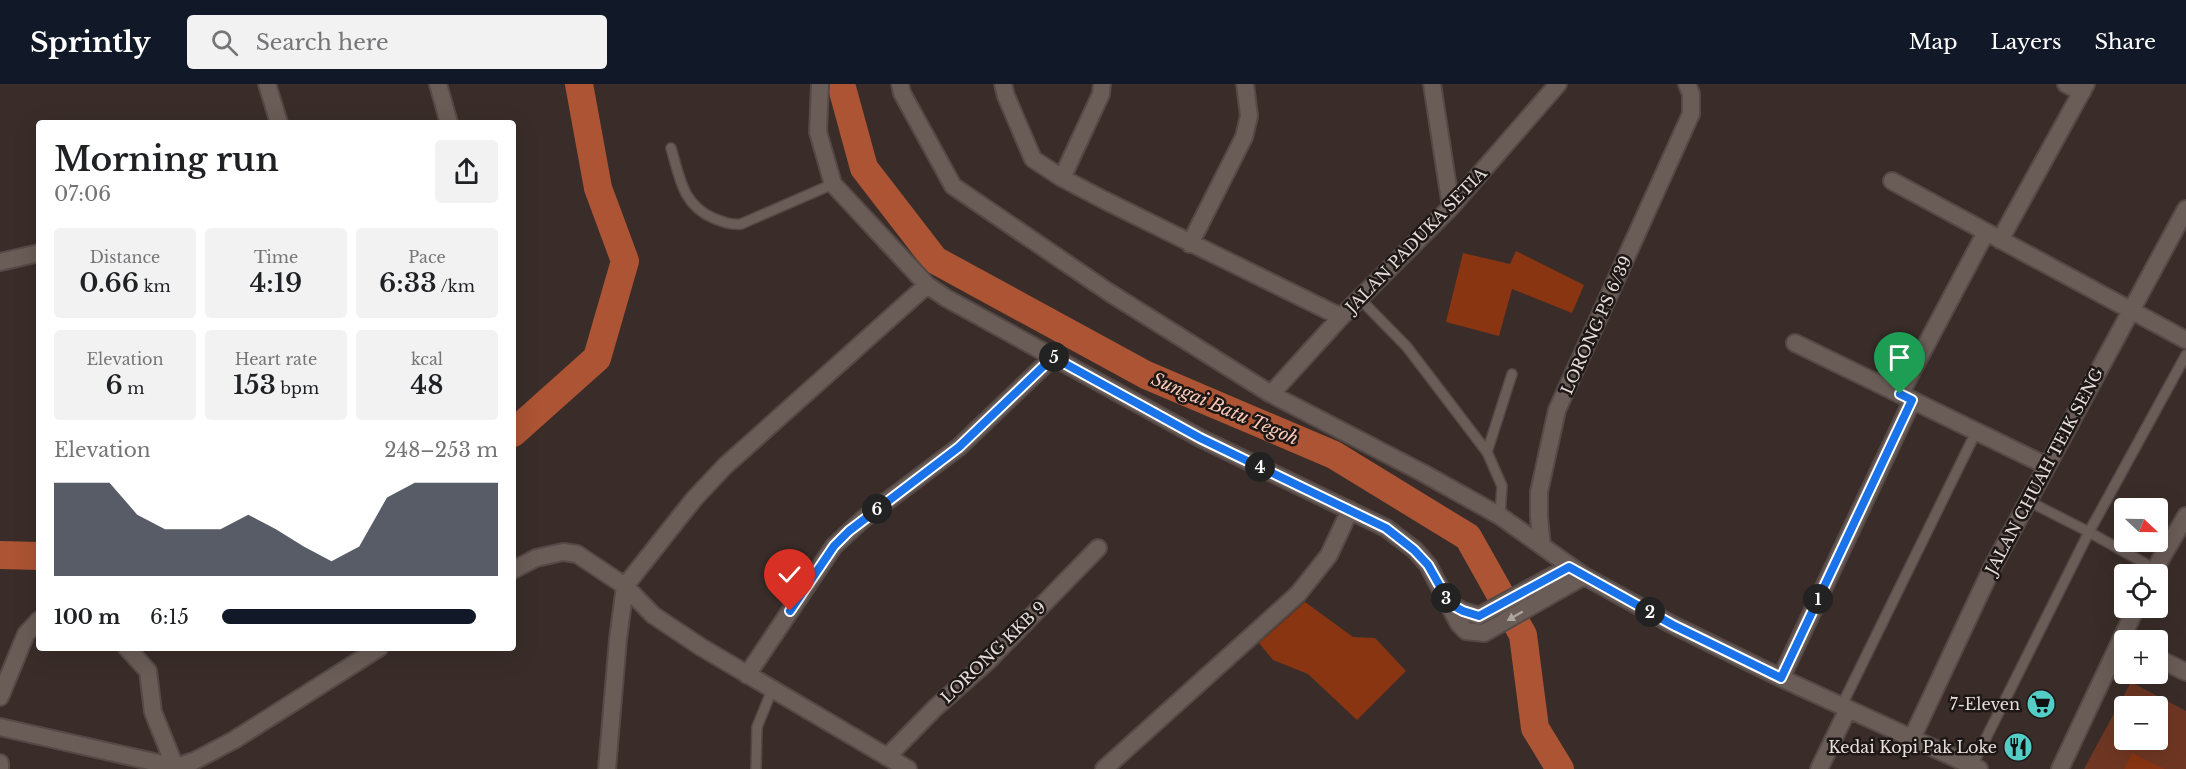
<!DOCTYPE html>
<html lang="en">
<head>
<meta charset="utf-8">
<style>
  :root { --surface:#fff; --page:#f2f2f2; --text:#202124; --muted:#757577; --accent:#111827 }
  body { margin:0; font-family:"Libre Baskerville",serif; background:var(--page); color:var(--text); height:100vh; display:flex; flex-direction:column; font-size:22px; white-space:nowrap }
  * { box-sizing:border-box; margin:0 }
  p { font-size:20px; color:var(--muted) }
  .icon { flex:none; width:33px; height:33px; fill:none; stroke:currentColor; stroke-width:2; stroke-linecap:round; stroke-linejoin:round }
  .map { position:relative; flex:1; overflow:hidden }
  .panel { position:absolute; left:36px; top:36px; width:480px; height:531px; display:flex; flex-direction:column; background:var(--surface); border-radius:6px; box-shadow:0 6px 24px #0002 }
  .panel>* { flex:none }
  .needle { width:39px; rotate:112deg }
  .controls { position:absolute; left:2114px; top:414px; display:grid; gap:12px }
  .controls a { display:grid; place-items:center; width:54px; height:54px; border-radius:6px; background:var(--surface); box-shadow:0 6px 24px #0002; font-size:30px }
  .pin { position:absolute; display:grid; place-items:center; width:51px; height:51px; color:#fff; margin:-62px -26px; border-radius:50% 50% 50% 0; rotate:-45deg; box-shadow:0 0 6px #0007 }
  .pin .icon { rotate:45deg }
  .km { position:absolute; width:30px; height:30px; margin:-15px; border-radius:50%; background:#222; color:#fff; font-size:16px; line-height:30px; text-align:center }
  .round { display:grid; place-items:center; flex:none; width:63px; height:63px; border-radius:6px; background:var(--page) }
  .overview { display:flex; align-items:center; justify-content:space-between; height:102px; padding:0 18px }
  h1 { font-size:33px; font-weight:600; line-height:45px }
  .metrics { display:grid; grid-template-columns:repeat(3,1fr); gap:9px; height:102px; padding:6px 18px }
  .metrics div { display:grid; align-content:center; border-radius:6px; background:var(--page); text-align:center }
  .metrics b { font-size:26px; font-weight:600 }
  .metrics small { font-size:16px; font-weight:400 }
  .metrics p { font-size:16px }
  .chart { height:168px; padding:12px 18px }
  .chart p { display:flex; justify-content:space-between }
  .chart svg { width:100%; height:108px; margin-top:6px; fill:var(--accent); opacity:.7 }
  ul { padding:0 18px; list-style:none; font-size:20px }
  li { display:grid; grid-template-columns:96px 72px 1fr; align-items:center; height:45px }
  li i { height:15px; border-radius:8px; background:var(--accent) }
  header { display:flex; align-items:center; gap:36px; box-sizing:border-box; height:84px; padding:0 30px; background:var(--accent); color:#fff }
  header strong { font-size:28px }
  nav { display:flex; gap:33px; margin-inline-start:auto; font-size:21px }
  .search { width:420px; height:54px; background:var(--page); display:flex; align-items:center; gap:15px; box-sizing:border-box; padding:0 21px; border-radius:6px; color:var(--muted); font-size:22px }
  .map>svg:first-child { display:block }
</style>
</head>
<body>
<header>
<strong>Sprintly</strong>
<div class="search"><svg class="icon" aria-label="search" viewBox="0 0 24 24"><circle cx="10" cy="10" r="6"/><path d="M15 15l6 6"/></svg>Search here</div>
<nav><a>Map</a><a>Layers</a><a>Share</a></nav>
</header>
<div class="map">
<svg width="2186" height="685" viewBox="0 0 2186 685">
  <rect width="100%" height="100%" fill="#3a2d29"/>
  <path fill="#6f3723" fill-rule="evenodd" d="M2131 598 2186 627V685H2084ZM2124 622H2157V656H2124Z"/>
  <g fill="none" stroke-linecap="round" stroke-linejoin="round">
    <path stroke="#ac5434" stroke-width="28" d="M841 0 864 84 935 176 1146 291 1334 371 1468 453 1523 551 1535 644 1560 685
      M513 349 597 274 625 177 598 104 579 0
      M0 471 39 472"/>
  </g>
  <path fill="#893512" d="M1516 167 1584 201 1572 229 1512 205 1499 252 1446 238 1463 169 1510 180Z
    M1305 518 1353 553 1375 554 1406 587 1357 636 1308 590 1273 576 1259 559Z
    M2132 669 2165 685H2124Z"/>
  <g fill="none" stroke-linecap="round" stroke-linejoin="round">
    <g stroke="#544946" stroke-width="12">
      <path id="service" d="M671 64C680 94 682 120 713 134 723 138 730 141 741 140L833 100
        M1360 215 1407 263 1487 368 1502 402 1500 432
        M1487 368 1512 290
        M2028 417 2089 448 2155 485
        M1841 623 1976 348
        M1972 682 2089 448 2186 271
        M756 685 757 643 772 606"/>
    </g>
    <g stroke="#544946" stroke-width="20">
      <path id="minor" d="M267 0 279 39
        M438 0 449 39
        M820 0 818 48 833 100 927 201 946 214 1200 354 1386 444 1415 466 1428 481 1459 540 1466 547 1484 549 1584 492
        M900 0 902 9 953 102 1110 209 1271 310 1423 389 1500 432 1584 492 1673 541 1781 594 1979 685
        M1003 0 1006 12 1033 75 1062 94 1104 116 1341 233
        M1432 0 1451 123
        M2066 0 2082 8
        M1062 94 1101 10 1102 0
        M1892 97 2186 256
        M2000 156 2086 0
        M1190 160 1244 53 1249 32 1245 0
        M0 178 39 169
        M1795 259 2047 382
        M1271 310 1341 233 1451 123 1558 0
        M1900 310 1986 148
        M1542 462 1539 433V408L1557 326 1691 30V10L1687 0
        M513 486 536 474 563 468 577 470 625 502 653 531 701 563 908 685
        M1450 520 1463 527 1479 532 1569 483
        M127 564 148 587 153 628 176 685
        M747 591 834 462 862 436 959 363 1053 273
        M1781 594 1912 317
        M0 613 26 550 39 536
        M0 643 176 683 194 677 234 656 379 564
        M1912 654 1992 484 2186 125
        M887 673 935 624 988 577 1098 464
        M0 679V685
        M607 685 618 555 625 502 694 415 725 382 927 201
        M1104 685 1298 510 1329 471 1350 426
        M1819 685 1848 625"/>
    </g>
    <g stroke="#544946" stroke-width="20">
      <path id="tertiary" d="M2152 490 2186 432
        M2157 574 2186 588
        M2060 685 2136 524"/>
    </g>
    <use href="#service" stroke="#6a5c57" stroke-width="9"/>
    <use href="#minor" stroke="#6a5c57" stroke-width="16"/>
    <use href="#tertiary" stroke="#6a5c57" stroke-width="16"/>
  </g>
  <defs><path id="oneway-solid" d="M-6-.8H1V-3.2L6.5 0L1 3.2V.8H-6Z" transform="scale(1.5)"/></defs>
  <use fill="#aea4a0" href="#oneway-solid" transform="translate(1515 532) rotate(150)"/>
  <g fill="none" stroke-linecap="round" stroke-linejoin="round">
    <g stroke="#fff" stroke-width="12">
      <path id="route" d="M790 527 834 462 849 447 959 363 1053 273 1200 354 1386 444 1414 466 1428 481 1450 520 1463 527 1479 532 1569 483 1673 541 1781 594 1912 316 1900 310"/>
    </g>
    <use href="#route" stroke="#1a73e8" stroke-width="8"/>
  </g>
  <defs>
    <g id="supermarket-disc" transform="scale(1.5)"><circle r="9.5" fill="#54cdc7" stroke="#1d1715"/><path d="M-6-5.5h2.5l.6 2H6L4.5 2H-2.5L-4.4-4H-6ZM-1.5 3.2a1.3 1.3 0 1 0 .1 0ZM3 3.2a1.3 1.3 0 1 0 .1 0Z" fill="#111"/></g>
    <g id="restaurant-disc" transform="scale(1.5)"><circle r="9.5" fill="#54cdc7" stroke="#1d1715"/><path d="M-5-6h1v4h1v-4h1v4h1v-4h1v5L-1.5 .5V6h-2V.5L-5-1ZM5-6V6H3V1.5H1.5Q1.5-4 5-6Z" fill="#111"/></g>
  </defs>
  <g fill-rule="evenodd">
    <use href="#supermarket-disc" x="2041" y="620"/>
    <use href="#restaurant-disc" x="2018" y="663"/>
  </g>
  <g text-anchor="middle" stroke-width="5" stroke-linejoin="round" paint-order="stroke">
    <g font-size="16" fill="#e6dedb" stroke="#1d1715">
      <text transform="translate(1416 156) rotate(-46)" y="6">JALAN PADUKA SETIA</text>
      <text transform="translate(1596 241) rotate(-66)" y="6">LORONG PS 6/39</text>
      <text transform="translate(2044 387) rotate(-62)" y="6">JALAN CHUAH TEIK SENG</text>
      <text transform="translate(993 568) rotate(-44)" y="6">LORONG KKB 9</text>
    </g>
    <g font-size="16" fill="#e6dedb" stroke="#1d1715" text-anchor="end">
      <text x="2020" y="626">7-Eleven</text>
      <text x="1997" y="669">Kedai Kopi Pak Loke</text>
    </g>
    <g font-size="18" font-style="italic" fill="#fbc9b8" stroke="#1d1715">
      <text transform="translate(1225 325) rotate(23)" y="6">Sungai Batu Tegoh</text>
    </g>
  </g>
</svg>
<div class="controls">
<a><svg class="needle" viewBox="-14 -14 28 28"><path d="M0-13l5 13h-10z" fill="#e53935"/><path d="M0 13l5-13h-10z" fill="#757577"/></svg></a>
<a><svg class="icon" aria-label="locate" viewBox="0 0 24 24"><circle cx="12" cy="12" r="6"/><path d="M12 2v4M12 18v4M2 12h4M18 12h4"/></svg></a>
<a>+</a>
<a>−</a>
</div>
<div class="pin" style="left:1900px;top:310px;background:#1e9e55"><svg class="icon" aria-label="arrive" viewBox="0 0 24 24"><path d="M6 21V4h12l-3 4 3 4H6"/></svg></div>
<div class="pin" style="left:790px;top:527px;background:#d93025"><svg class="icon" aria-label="check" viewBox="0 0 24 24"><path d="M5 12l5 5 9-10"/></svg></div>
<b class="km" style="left:1818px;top:515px">1</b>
<b class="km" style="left:1650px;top:528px">2</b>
<b class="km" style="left:1446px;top:514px">3</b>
<b class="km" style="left:1260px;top:383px">4</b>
<b class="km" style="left:1054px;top:273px">5</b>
<b class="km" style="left:877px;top:425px">6</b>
<section class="panel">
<div class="overview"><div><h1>Morning run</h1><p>07:06</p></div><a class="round"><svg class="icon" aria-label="share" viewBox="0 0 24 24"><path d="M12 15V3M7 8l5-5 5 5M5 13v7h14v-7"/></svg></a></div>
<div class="metrics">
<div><p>Distance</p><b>0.66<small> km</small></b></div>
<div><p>Time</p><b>4:19</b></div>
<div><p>Pace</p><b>6:33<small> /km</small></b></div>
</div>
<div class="metrics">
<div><p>Elevation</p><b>6<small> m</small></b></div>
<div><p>Heart rate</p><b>153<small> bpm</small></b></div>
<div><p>kcal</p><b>48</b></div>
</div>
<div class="chart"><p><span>Elevation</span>248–253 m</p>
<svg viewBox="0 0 160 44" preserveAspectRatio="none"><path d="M0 44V6L10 6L20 6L30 19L40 25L50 25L60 25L70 19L80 25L90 32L100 38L110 32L120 12L130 6L140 6L150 6L160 6V44z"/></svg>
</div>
<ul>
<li><b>100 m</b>6:15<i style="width:92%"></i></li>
</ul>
</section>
</div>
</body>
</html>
